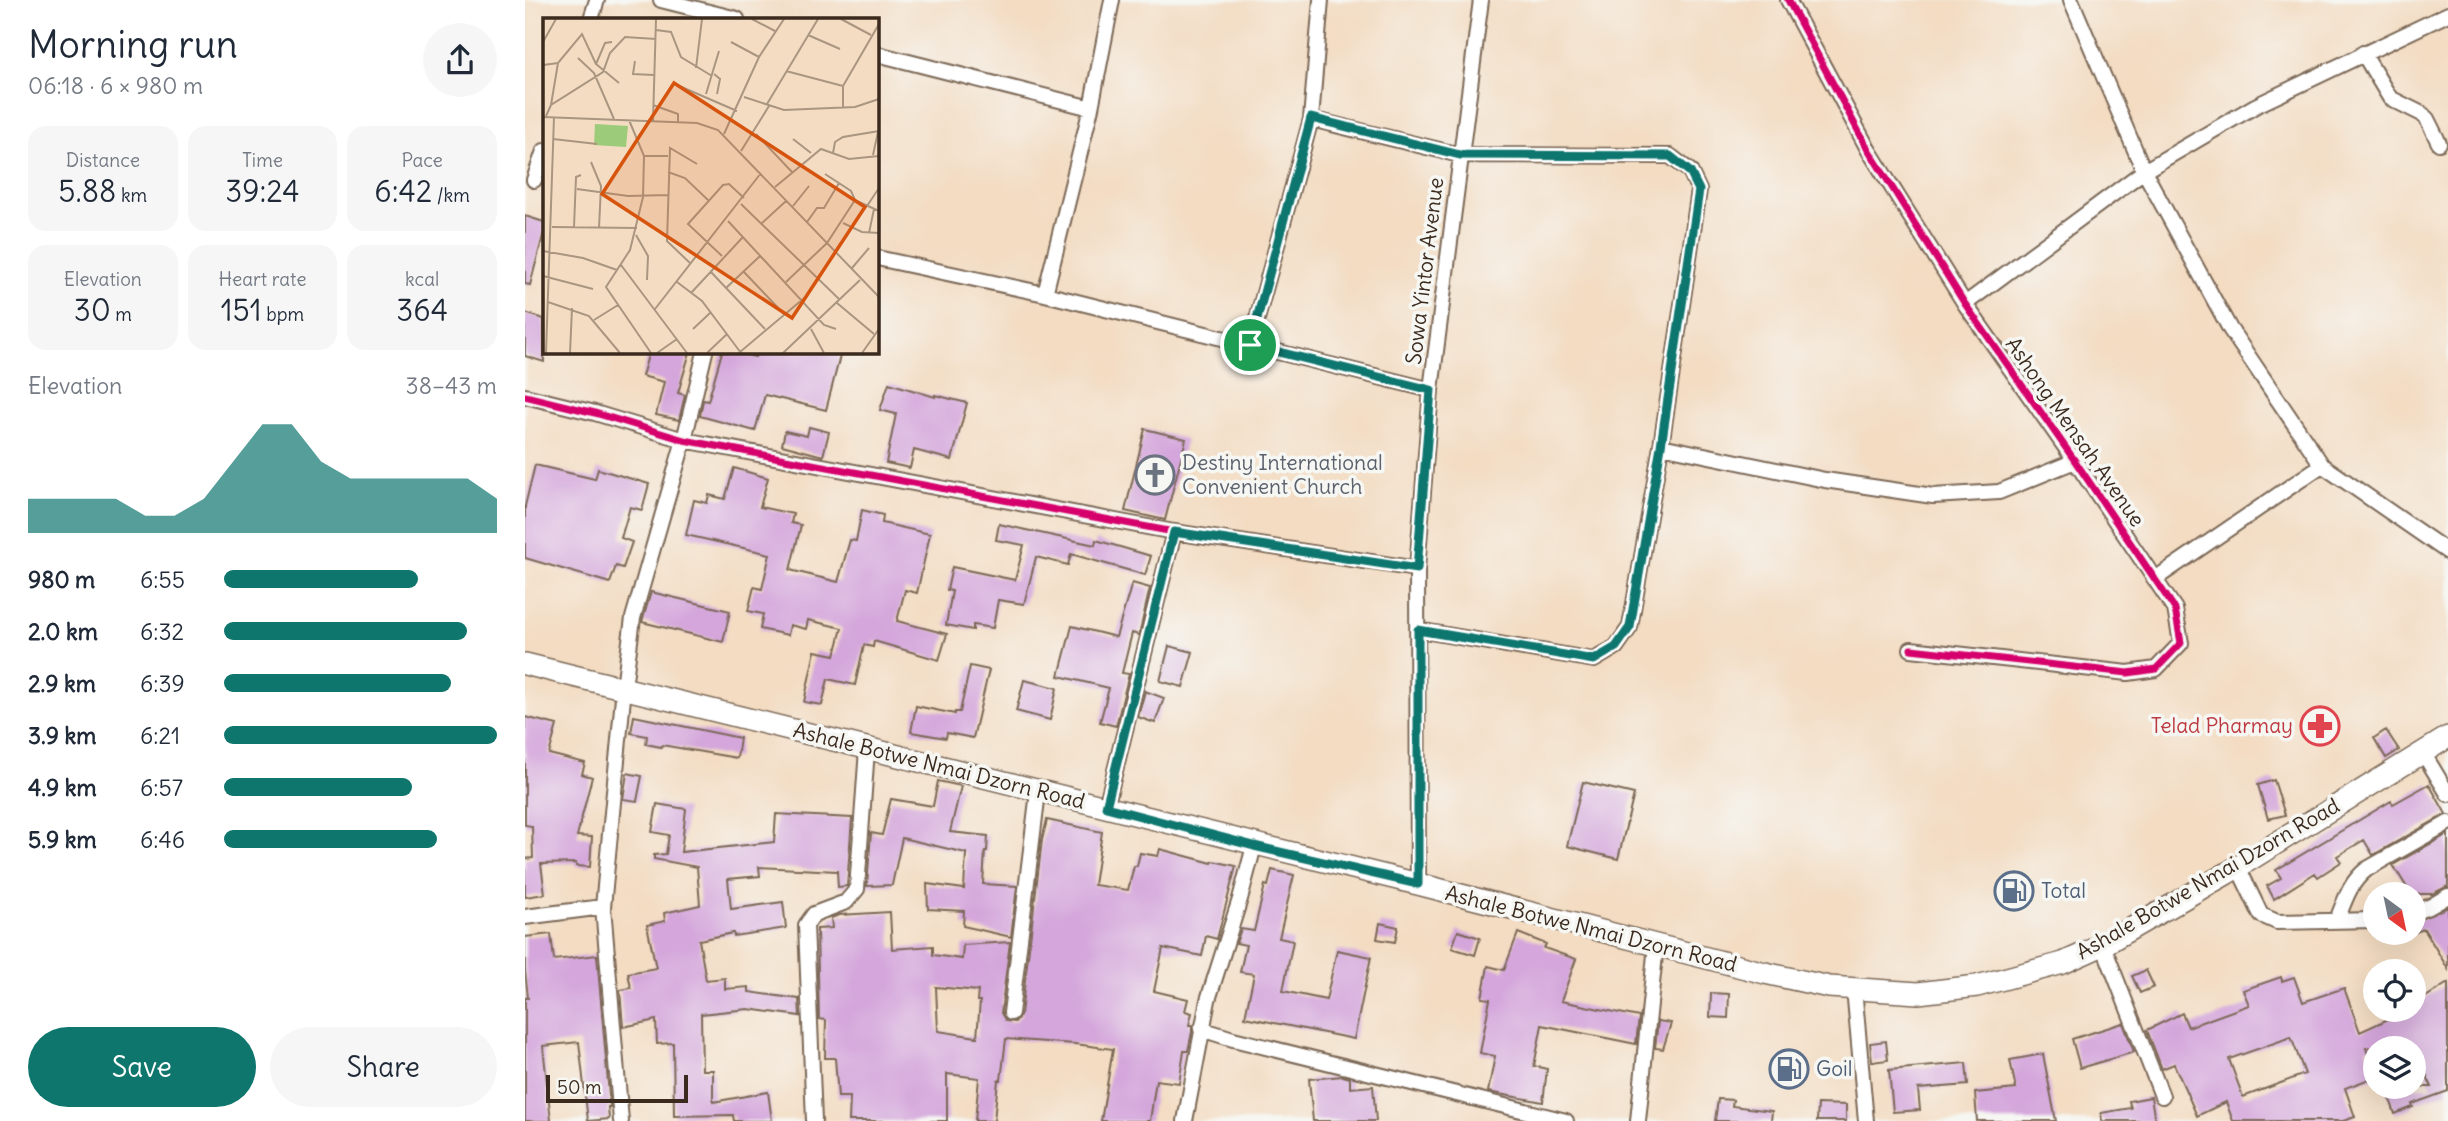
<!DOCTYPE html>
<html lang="en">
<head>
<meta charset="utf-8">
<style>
  :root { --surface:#fff; --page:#f6f6f7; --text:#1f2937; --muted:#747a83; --accent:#0f766e }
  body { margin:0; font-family:Delius,sans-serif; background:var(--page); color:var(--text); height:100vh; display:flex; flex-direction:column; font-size:26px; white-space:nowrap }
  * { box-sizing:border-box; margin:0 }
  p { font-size:23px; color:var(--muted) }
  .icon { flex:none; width:38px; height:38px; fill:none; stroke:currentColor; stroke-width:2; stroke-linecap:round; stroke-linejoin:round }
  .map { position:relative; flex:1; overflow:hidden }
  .sheet { display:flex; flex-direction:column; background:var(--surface); width:525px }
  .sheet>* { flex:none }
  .needle { width:46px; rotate:147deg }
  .controls { position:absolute; left:1838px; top:882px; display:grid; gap:14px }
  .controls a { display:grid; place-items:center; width:63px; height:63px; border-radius:50%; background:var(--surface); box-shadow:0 7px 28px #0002; font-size:35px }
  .scale { position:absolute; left:21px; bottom:18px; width:142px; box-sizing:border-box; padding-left:7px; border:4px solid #3b2a1e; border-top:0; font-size:19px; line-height:24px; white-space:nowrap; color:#3b2a1e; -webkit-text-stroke:5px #f6f6f2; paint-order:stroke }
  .pin { position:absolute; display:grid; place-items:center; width:60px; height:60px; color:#fff; margin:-30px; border:4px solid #fff; border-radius:50%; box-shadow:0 2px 7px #0007 }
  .round { display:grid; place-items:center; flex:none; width:74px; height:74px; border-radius:37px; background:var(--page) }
  .overview { display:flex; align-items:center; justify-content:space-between; height:119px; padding:0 28px }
  h1 { font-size:38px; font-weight:600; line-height:52px }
  .stats { display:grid; grid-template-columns:repeat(3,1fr); gap:10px; height:119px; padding:7px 28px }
  .stats div { display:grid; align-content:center; border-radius:18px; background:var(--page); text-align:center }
  .stats b { font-size:30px; font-weight:600 }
  .stats small { font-size:19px; font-weight:400 }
  .stats p { font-size:19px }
  .chart { height:196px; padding:14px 28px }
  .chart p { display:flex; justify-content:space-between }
  .chart svg { width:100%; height:126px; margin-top:7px; fill:var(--accent); opacity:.7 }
  .primary-button { display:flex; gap:14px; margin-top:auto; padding:14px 28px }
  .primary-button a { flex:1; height:80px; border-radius:42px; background:var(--accent); color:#fff; font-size:28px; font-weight:600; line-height:80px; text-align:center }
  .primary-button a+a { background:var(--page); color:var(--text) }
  ul { padding:0 28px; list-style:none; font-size:23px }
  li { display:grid; grid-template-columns:112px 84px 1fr; align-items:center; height:52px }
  li i { height:18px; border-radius:9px; background:var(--accent) }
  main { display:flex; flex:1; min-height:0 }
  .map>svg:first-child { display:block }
</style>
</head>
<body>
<main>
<section class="sheet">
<div class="overview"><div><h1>Morning run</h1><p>06:18 · 6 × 980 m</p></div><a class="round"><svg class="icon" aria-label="share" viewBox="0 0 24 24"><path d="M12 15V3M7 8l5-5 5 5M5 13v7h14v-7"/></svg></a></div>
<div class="stats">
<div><p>Distance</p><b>5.88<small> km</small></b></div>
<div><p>Time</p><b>39:24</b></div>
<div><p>Pace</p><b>6:42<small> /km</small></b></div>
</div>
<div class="stats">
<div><p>Elevation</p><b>30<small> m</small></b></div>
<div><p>Heart rate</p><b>151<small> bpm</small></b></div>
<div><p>kcal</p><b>364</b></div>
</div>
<div class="chart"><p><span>Elevation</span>38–43 m</p>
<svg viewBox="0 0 160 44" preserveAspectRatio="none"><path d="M0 44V32L10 32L20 32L30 32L40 38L50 38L60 32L70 19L80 6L90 6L100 19L110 25L120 25L130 25L140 25L150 25L160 32V44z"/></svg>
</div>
<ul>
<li><b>980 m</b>6:55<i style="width:71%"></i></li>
<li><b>2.0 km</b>6:32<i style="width:89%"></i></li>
<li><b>2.9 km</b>6:39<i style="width:83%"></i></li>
<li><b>3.9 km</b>6:21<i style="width:100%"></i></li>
<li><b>4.9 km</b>6:57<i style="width:69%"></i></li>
<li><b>5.9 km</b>6:46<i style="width:78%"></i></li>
</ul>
<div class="primary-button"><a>Save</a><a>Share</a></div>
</section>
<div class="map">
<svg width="1923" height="1121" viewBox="0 0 1923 1121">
  <rect width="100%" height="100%" fill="#f6f6f2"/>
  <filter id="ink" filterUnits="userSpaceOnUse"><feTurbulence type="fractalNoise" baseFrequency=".0143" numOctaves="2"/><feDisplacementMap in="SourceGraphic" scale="14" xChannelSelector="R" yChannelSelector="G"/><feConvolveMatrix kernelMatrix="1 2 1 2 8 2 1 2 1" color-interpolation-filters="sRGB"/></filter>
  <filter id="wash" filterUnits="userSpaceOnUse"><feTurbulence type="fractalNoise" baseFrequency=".00686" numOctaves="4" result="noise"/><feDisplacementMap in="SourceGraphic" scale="28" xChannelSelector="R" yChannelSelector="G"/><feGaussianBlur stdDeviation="1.57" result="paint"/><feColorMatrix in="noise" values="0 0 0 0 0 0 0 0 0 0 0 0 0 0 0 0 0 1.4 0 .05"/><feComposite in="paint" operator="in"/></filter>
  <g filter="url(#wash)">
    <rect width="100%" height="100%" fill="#f3dcc2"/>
    <g id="blocks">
      <path fill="#d4a6db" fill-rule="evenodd" d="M0 216 19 222V232L5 285 0 284Z
        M0 313 19 319V362L0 356Z
        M124 352H165L153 393 160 395 154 420 131 415 139 382 117 376Z
        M197 352H209L230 357 231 352H316L301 410 240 395 230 431 175 416 178 400 183 401Z
        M364 383 410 397V395L442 403 427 460 389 450 385 468 361 463 371 414 355 410Z
        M284 427 304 432 298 456 257 445 260 431 282 436Z
        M620 429 661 439 640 520 600 511Z
        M10 465 70 479 73 469 124 484 117 510 105 507 96 538 107 542 98 568 91 566 85 583 0 558V506Z
        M209 468 243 478 235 507 268 514 266 523 276 525 265 570 313 582 325 540 331 541 337 510 358 515 357 523 405 534 392 593 380 590 372 621 422 634 414 660 349 641 348 647 339 645 330 685 303 679 297 705 279 702 290 651 310 655 317 628 283 620 281 629 265 625 263 635 235 629 238 614 223 611 229 587 237 589 245 554 161 535 169 500 182 503 184 495 200 499Z
        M474 524 570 545 571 540 626 556 620 575 546 554 543 565 511 557 499 604 473 600 468 628 448 625V630L421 625 427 591 422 590 427 567 490 580 499 545 471 540Z
        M607 583 625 588 614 635 607 633 597 673 604 674 591 726 575 722 584 688 534 676 547 626 591 637Z
        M126 592 205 611 198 642 117 622Z
        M644 646 668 652 658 687 635 681Z
        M445 666 464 670 448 738 422 733 421 738 386 732 391 706 430 714V712H435Z
        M499 680 532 688 525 720 491 711Z
        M620 691 639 698 630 723 613 717Z
        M109 716 215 738 212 758 137 745 136 747 121 744 122 736 106 733Z
        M0 717 32 725 24 754 60 763 57 774 67 777 52 836 67 837 65 867 51 866V863L16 864 20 894 0 897V859L8 858 7 826 0 825Z
        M1861 730 1874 750 1861 758 1849 738Z
        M102 773 117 776 112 801 98 799Z
        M1749 780 1760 815 1743 819 1733 785Z
        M413 781 436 786 425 832 463 836 462 851H460L458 884 492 886 486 937 438 926 439 911 403 909 402 884 439 889 441 853 377 838 367 885 342 886 346 833 357 835 366 799 408 806Z
        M1058 782 1109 794 1093 859 1042 846Z
        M1904 784 1921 814 1848 855 1839 840 1812 856 1816 862 1793 877 1790 873 1749 899 1742 886 1756 878 1751 870 1866 801 1868 804Z
        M132 804 161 809 156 852 249 842 251 814 327 818 322 886 313 887 312 871 234 867 235 876 203 879 206 909 258 902 261 928 209 936 208 933 174 940 181 980 200 978V989L224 987V992L274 999 275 1016 223 1009 176 1014 177 1070H188V1102L243 1092 247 1121H209L208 1115 149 1116 148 1043 132 1044 131 1020 98 1027 95 990 106 988 103 973 131 968 122 925 140 921 139 913 175 905 172 867 129 859V855L141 854 144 835 127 832Z
        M522 820 577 832 569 885 603 890 609 866H612L615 853 633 856 635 849 687 863 688 861 711 866 692 939 681 936 677 956 638 948 629 991 663 999 660 1011 667 1013 664 1025H667V1032L663 1051H659L654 1083 631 1080 625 1121H576L588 1049 550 1044 481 1039 476 1080H473L469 1121H450L454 1078 422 1074V1121H324L325 1097H313L310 1058H300L301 1020 294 1019 292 929 307 928 306 918 314 915 365 912 367 949 408 946V955L437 959 438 945 485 942 476 1013 481 1021 490 1022 496 1014 517 840ZM411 987 453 991 452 1001H455L452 1037 413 1031Z
        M1923 834V886L1907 894H1886L1868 865Z
        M747 870 769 875 754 938 768 941 758 991 801 1000 812 950 846 957 829 1039 720 1017 729 974 715 972 721 945 711 943 716 929 729 931 740 885 743 886Z
        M1923 907V969L1899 929 1888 933V922Z
        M855 923 873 927 870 942 852 939Z
        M933 931 955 938 950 955 927 948Z
        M993 933 1021 944 1019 948 1051 959 1036 1001 1114 1017 1111 1044 1017 1025 1009 1066 1022 1069 1018 1102 963 1092 970 1056 955 1053 965 999 957 998 963 966 979 970Z
        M26 934 29 960 72 955 85 1107H83L84 1119 63 1121 54 1042 18 1046 26 1121H0V998H3L0 970V937Z
        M1621 970 1629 987 1615 993 1607 976Z
        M1756 977 1757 981 1769 977 1778 1002 1819 988 1835 1032 1883 1010H1888V1005L1923 983V1091L1887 1104 1888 1107 1870 1114 1861 1087H1907L1889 1048H1841L1850 1077 1820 1088 1830 1117 1818 1121H1708L1701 1102 1672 1116 1649 1064 1637 1069 1622 1030 1657 1013 1663 1027 1724 1005 1718 990ZM1766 1037 1780 1074 1718 1097 1704 1059Z
        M1186 993 1204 994 1203 1018 1185 1017Z
        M1133 1021 1146 1023 1138 1049 1130 1048Z
        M1598 1023 1609 1052 1555 1068 1547 1039Z
        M1361 1041 1363 1060 1347 1062 1345 1043Z
        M1518 1054 1531 1121H1452L1450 1093 1491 1089 1485 1060Z
        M1441 1063 1443 1085 1393 1089 1395 1110 1368 1112 1364 1070Z
        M818 1076 825 1078V1088L848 1086 851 1121H788L784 1079Z
        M1626 1097 1630 1121H1577L1576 1113 1606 1108 1604 1101Z
        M1193 1099 1208 1100 1207 1106 1247 1111 1246 1121H1190Z
        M1293 1104 1321 1105V1121H1292Z"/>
    </g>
  </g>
  <g filter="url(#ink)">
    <use href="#blocks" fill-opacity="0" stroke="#7b6857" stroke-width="2"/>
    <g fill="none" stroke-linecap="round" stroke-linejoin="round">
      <g stroke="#7b6857" stroke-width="18">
        <path id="street" d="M136 0 212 19
          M1263 0 1343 149 1440 304 1550 461 1650 609 1656 643 1631 669 1603 673 1386 649
          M1546 0 1619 171 1705 329 1797 465 1923 552
          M66 19 72 0
          M1838 53 1865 98 1897 114 1902 119 1914 143
          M352 54 566 108
          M786 119 935 155 1145 156 1165 171 1174 190 1136 446 1105 627 1091 647 1069 660 893 630
          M9 180 19 151
          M352 258 520 294 906 390
          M520 294 566 108 587 0
          M1440 304 1619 171 1730 106 1923 14
          M725 345 786 119 796 0
          M0 396 70 413 159 440 649 532 892 569
          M1136 446 1300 480 1408 496 1474 492 1550 461
          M1630 579 1797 465
          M1897 751 1923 794
          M581 807 649 532
          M1713 867 1736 915 1752 922 1850 920
          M893 884 892 569 906 390 956 0
          M1888 913 1906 906 1923 896
          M0 917 78 907
          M1812 920C1820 900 1825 882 1842 869L1923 823
          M1578 945 1637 1096
          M1329 988 1341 1121
          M486 1013 513 792
          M676 1029 708 1039 1041 1121
          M96 1121 78 907 99 687 108 618 159 440 180 352
          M289 1121 281 925 289 914 321 902 332 889 342 749
          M660 1121 683 1000 715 899 729 846
          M1113 1121 1131 945"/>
      </g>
      <g stroke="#7b6857" stroke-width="24">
        <path id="secondary" d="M0 664 893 884 1240 973 1304 987 1393 993 1452 986 1538 963 1578 945 1713 867 1923 737"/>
      </g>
      <use href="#street" stroke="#fff" stroke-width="14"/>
      <use href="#secondary" stroke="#fff" stroke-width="21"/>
      <g stroke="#f6f6f2" stroke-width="11">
        <path id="cycleway" d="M1263 0 1343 149 1440 304 1550 461 1650 609 1656 643 1631 669 1603 673 1386 649
          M786 119 935 155 1145 156 1165 171 1174 190 1136 446 1105 627 1091 647 1069 660 893 630
          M0 396 70 413 159 440 649 532 892 569"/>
      </g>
      <use href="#cycleway" stroke="#d6006c" stroke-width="7"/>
    </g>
  </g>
  <g fill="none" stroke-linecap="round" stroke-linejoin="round" filter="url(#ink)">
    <g stroke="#fff" stroke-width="14">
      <path id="route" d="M786 118 935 155 1145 156 1165 172 1174 190 1136 446 1105 627 1091 647 1069 660 893 630V884L729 846 581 807 649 532 892 569 906 390 725 345Z"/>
    </g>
    <use href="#route" stroke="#0f766e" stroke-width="9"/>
  </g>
  <defs>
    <g id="church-ring" transform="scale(2.0125)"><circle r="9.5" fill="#f6f6f2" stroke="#6b7280" stroke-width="1.5"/><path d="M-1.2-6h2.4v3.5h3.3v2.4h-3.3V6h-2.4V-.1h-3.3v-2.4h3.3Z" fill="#6b7280"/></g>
    <g id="pharmacy-ring" transform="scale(2.0125)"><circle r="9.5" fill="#f6f6f2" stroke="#e0444e" stroke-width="1.5"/><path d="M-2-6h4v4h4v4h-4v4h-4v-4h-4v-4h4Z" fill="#e0444e"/></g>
    <g id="fuel-ring" transform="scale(2.0125)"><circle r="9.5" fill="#f6f6f2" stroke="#5c6f8a" stroke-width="1.5"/><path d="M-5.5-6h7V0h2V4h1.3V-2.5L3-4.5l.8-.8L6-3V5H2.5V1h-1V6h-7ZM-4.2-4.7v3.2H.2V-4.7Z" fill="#5c6f8a"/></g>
  </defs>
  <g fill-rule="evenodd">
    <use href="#church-ring" x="630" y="475"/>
    <use href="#pharmacy-ring" x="1795" y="726"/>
    <use href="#fuel-ring" x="1489" y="891"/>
    <use href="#fuel-ring" x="1264" y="1069"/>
  </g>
  <g text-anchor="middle" stroke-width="7" stroke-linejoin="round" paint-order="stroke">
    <g font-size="21" fill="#3b2a1e" stroke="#f6f6f2">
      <text transform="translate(900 271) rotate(-83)" y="7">Sowa Yintor Avenue</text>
      <text transform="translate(1550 432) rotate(55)" y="7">Ashong Mensah Avenue</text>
      <text transform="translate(414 766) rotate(14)" y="7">Ashale Botwe Nmai Dzorn Road</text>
      <text transform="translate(1683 879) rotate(-30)" y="7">Ashale Botwe Nmai Dzorn Road</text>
      <text transform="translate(1066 929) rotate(14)" y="7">Ashale Botwe Nmai Dzorn Road</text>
    </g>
    <g font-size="21" fill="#5b616d" stroke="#f6f6f2" text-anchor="start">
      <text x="657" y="470">Destiny International<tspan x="657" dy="24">Convenient Church</tspan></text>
    </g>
    <g font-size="21" fill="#be3a42" stroke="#f6f6f2" text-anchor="end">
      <text x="1768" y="733">Telad Pharmay</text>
    </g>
    <g font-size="21" fill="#4e5e75" stroke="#f6f6f2" text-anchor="start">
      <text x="1516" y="898">Total</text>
      <text x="1291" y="1076">Goil</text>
    </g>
  </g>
  <g transform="translate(18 18)">
    <rect width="336" height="336" fill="#f3dcc2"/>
    <path d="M52 106 85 108 83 129 51 127Z" fill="#9ccb79"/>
    <path fill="none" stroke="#a99580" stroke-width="2" d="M209 1 232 13M298 1 328 17M113 12 128 14 138 39 169 58M265 17 297 31M0 24 13 1M69 24 62 25 53 46 76 65M188 24 216 39M35 40 51 55 71 101M92 43 90 56 111 57M0 47 15 45 39 16 53 46M153 50 159 1M243 53 300 68M171 56 177 61 174 76M134 67 194 93M163 76 176 33M201 79 241 92 312 89 336 81M224 86 275 1M8 87 15 45M110 87 135 96V104M300 90V68L336 6M3 98 8 87 60 54 67 35 82 19 113 21M0 99 154 105 175 112 336 279M86 102 101 138 100 179 87 232 63 269 108 335M110 103 113 1M181 116 216 39 241 1M213 116 249 154M10 121 54 126M250 121 268 135M198 133 226 88M290 135 292 124 300 119 336 113M330 137 335 114M101 138H125M48 144 58 168 56 210M125 154 142 160 165 182M282 156 308 173 312 182M232 169 278 131 306 141 336 138M34 171 85 178 126 177M198 186 296 281M250 188 266 168M324 188 336 170M185 203 281 307 293 311M264 204 274 190H281L296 165M219 205 243 183M300 205 319 214 336 215M9 209 94 210M31 209 33 159 38 157M326 215 331 191M93 217 105 238 104 262M0 233 40 240 74 252M179 238 145 206 180 167 186 166 201 180M148 246 124 223 127 130 154 146M78 247 144 335M309 250 326 230M167 253 222 311M200 253 241 296M0 258 50 271M134 264 159 283 198 335M243 264 284 225 312 182 336 193M183 270 217 238M148 275 200 219M5 284 46 298 77 335M294 285 331 316M112 291 218 155M51 302 75 287M150 311 167 295M268 311 281 335M197 334 260 281M3 335 11 99M27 335 29 290M114 335 134 321M164 335 184 316M240 335 317 262M319 335 336 311"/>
    <path fill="#d7540e" fill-opacity="0.15" stroke="#d7540e" stroke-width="3.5" d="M131 65 322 189 249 300 59 176Z"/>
    <rect width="336" height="336" fill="none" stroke="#3b2a1e" stroke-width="3.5"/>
  </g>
</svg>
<div class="controls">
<a><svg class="needle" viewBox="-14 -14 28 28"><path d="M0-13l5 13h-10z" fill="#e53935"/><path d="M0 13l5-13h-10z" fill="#747a83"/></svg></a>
<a><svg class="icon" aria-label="locate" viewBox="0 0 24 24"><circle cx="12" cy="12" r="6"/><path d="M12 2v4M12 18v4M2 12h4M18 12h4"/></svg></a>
<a><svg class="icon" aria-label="layers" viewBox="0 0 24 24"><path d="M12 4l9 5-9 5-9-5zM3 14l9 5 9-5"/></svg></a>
</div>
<div class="scale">50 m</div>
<div class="pin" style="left:725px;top:345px;background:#1e9e55"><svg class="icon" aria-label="arrive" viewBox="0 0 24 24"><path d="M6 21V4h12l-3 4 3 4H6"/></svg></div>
</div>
</main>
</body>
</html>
